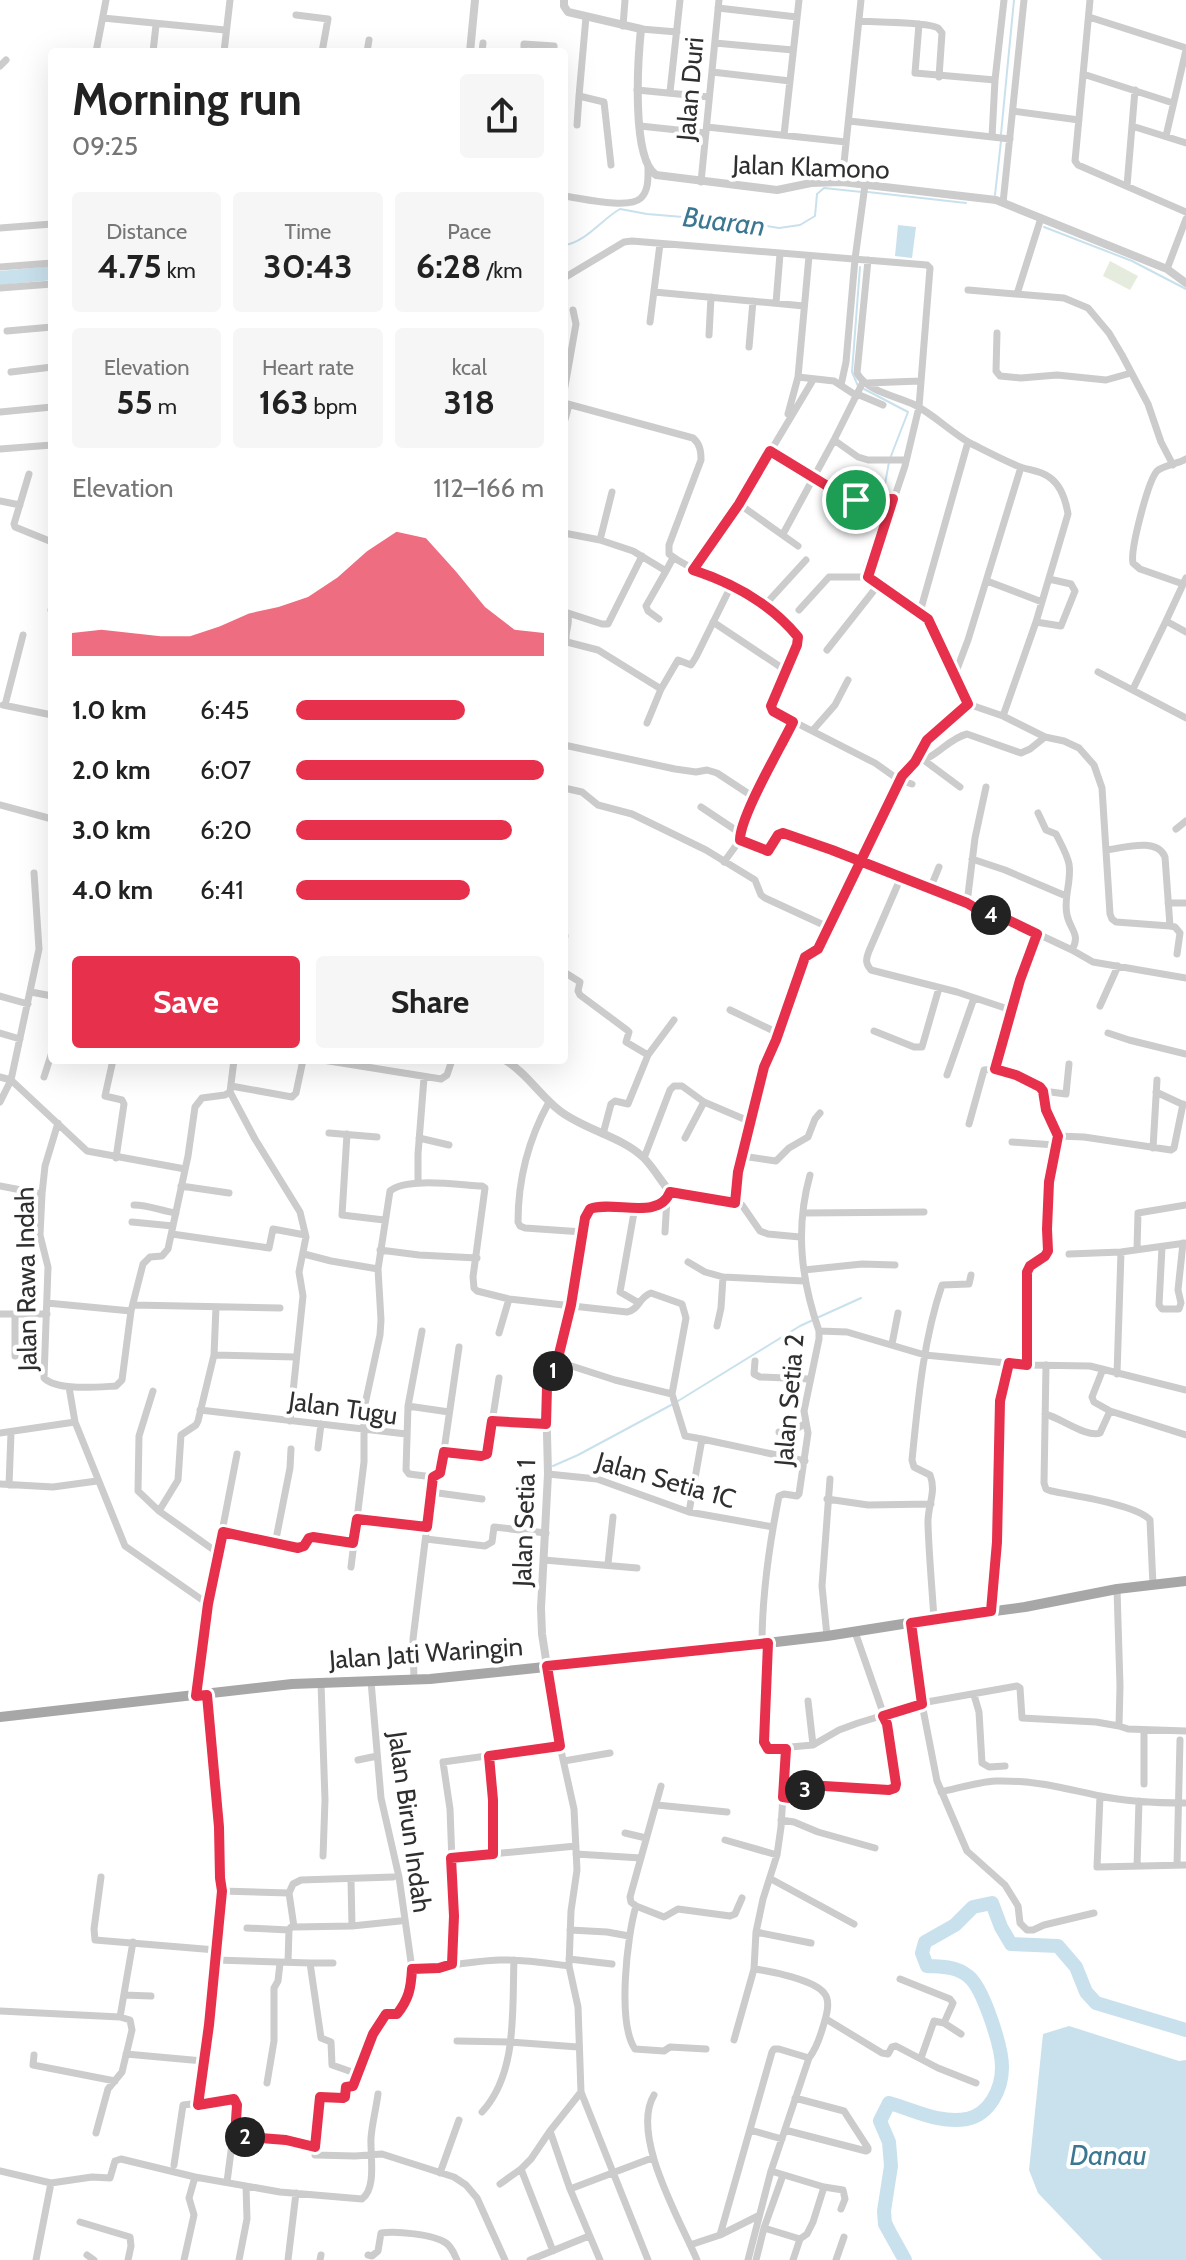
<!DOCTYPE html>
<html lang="en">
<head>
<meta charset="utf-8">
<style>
  :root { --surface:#fff; --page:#f6f6f6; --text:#222; --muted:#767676; --accent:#e7304b }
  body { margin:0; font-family:Cabin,sans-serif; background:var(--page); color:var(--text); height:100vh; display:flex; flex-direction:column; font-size:30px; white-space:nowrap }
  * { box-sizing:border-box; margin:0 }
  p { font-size:26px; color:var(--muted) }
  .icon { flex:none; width:44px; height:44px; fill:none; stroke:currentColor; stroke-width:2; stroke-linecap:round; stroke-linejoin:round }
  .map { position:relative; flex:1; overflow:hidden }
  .details { position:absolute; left:48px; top:48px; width:520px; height:1016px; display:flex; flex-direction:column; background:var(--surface); border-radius:8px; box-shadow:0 8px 32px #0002 }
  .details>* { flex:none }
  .pin { position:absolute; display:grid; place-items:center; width:68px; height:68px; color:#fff; margin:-34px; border:4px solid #fff; border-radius:50%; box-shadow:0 2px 8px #0007 }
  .km { position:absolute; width:40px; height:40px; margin:-20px; border-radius:50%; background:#222; color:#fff; font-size:22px; line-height:40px; text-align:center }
  .round { display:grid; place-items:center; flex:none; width:84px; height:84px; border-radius:8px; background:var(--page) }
  .summary { display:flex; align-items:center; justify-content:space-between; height:136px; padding:0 24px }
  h1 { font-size:44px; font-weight:700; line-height:60px }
  .stats { display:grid; grid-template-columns:repeat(3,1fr); gap:12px; height:136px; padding:8px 24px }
  .stats div { display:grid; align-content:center; border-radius:8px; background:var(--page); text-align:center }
  .stats b { font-size:34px; font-weight:700 }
  .stats small { font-size:22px; font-weight:400 }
  .stats p { font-size:22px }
  .chart { height:224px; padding:16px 24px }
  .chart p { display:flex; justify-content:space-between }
  .chart svg { width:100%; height:144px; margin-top:8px; fill:var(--accent); opacity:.7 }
  .primary-button { display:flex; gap:16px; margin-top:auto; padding:16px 24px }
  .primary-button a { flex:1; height:92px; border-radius:8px; background:var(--accent); color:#fff; font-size:32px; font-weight:700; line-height:92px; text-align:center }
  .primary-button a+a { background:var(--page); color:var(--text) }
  ul { padding:0 24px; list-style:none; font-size:26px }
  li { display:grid; grid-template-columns:128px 96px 1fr; align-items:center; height:60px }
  li i { height:20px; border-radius:10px; background:var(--accent) }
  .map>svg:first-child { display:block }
</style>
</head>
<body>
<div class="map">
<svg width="1186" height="2260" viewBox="0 0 1186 2260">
  <rect width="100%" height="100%" fill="#fff"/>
  <path fill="#e6ecdd" d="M1110 261 1138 276 1130 290 1103 276Z"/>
  <path fill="#c9e1ec" d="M898 225 916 227 912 258 895 256Z
    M1069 2026 1179 2061 1186 2060V2260H1102L1038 2193 1029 2170 1043 2034Z
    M885 2194V2223L892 2221 902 2245 912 2260H900C882 2234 876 2226 885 2194Z"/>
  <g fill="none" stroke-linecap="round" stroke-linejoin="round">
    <path stroke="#c9e1ec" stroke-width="2" d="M1001 134 1014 0
      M868 192 966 203
      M995 195 1001 141
      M1044 227 1132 261 1186 289
      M564 245C585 243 602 219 620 209L647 214 743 222 779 228 800 225 815 216 817 194 824 188 862 192
      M858 386 852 372 860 267
      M864 389 908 412 891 456
      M883 495 889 462
      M864 566 877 530 881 502
      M876 574 916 603
      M933 615 953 660
      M819 1317 861 1298
      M678 1401 800 1326 813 1320
      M553 1466 578 1455 673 1404"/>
    <path stroke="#c9e1ec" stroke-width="14" d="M0 278 52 273
      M905 2260 885 2224 884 2211 891 2166 889 2142 880 2121 889 2103C915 2110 939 2124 967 2119 990 2114 1002 2089 1002 2067 1002 2047 983 1987 968 1976 955 1966 942 1967 927 1966L922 1953 925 1942 955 1925 973 1907 992 1903 1001 1927 1011 1944 1058 1946 1076 1967 1086 1992 1096 2003 1186 2030"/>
    <path stroke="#ccc" stroke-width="7" d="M1090 0 1075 161 1078 165 1186 212
      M718 8 797 17
      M296 15 328 19 322 52
      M586 17 579 96 604 102 611 165
      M1089 17 1186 48
      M103 18 225 30
      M859 21C873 22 930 22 938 28 940 30 941 32 942 33L939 77
      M919 24 915 73 995 80
      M623 26 625 0
      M641 29 677 32
      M715 43 793 50
      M96 52 106 0
      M153 52 156 25
      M224 52 230 0
      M367 52 369 40
      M482 52 483 43
      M524 52V44L554 46V52
      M0 66 6 60
      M712 72 790 81
      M1083 74 1173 103
      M637 90 709 97
      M670 92 680 0
      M1013 111 1079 120
      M849 121 1010 139
      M577 125 579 96
      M640 126 706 133
      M1132 126 1186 143
      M707 127 846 142
      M784 135 799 0
      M1166 136 1186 50
      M992 137 995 80 1004 0
      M701 182 719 0
      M842 182 861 0
      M1127 186 1135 90
      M564 196C581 198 628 210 641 198 649 190 648 177 648 167
      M1003 203 1024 0
      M0 228 52 224
      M809 256 798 377 834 381 857 396
      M868 260 857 373C867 392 897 396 915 405 934 415 951 432 970 443 986 451 1003 460 1020 467 1029 470 1041 471 1049 477 1061 485 1066 502 1068 514L1036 622 1003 716
      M0 267 52 263
      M1167 269 1186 219
      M564 278 624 242 632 241 927 265 930 268 919 407 905 466 868 577
      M0 288 52 284
      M968 290 1064 298 1088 308 1109 333 1122 355 1148 404 1161 442 1173 465
      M654 292 804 306
      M1017 294 1041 218
      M776 303 780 254
      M650 322 660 244
      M7 331 52 327
      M997 333 996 371 1000 376 1021 378 1057 375 1106 380 1131 373
      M709 335 711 297
      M749 347 753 301
      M11 372 52 367
      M867 383 920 381
      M841 385 846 362 855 259 865 185
      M564 392 576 324 573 310
      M857 394 883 405
      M564 403 693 438C700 444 701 451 701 460L669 545V554C688 569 710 574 732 585 756 596 782 617 798 637L797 645 772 700 773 711 875 763 899 780 912 784
      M0 412 52 407
      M788 414 798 377
      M564 423 569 405
      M834 440 858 457 868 460H906
      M0 449 52 445
      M770 451 847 498 856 500 893 499
      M29 474 14 524 15 527 52 542
      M0 501 20 505
      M739 504 798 546
      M564 533 600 540 633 551 666 571 673 558
      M783 534 834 440 863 382
      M600 540 612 492
      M693 570 739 504 813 380
      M868 577 928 619 968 704
      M1186 578 1166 621 1186 632
      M987 581 1042 602
      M1183 584 1140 569 1133 563C1130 550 1148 481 1157 471 1163 465 1178 464 1186 459
      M764 606 806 560
      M51 610 52 605
      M799 610 829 577H868
      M565 612 602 624H608L642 556
      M920 612 968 442
      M567 613C572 623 563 633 567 642L598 650 661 689
      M659 619 648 611 646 606 666 571
      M713 622 785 670
      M1036 622 1061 626 1075 591 1071 584 1049 579
      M827 650 879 584
      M1098 672 1186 718
      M954 677 968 640 1021 467
      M1133 689 1166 621
      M968 704 1003 716 1045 737 1064 741 1079 748 1094 765 1102 788 1110 914 1112 919 1116 922 1170 926 1165 857C1157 837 1124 848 1106 850
      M3 705 52 715
      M5 705 23 635
      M647 723 661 689 678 660 691 665 696 657 732 584
      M813 730 835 705 848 680
      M564 745 675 769 696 772 707 770 717 773 755 798
      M925 761 960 787
      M915 762C935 760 947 739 967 734L1021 753 1030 749 1045 737
      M564 788 582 792 598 805 632 814 706 850 755 880 761 895 765 898 828 927
      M0 805 52 819
      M701 807 740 833
      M1038 813 1046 830 1056 834C1061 844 1067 854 1069 864 1072 881 1063 898 1067 915 1070 930 1081 934 1072 950
      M1176 829 1186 821
      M740 840 768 851 778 835 783 833 832 850 967 903 982 912 1006 919 1072 950 1093 962 1186 978
      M972 859 1005 870 1066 896
      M724 862 740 840V833L749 809 793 722
      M901 877 869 951C866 959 865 963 871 970L957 992 1011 1010 995 1069 1016 1075 1040 1087 1043 1091 1046 1110 1058 1136 1049 1182 1047 1254 1030 1266 1027 1272V1365
      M930 889 939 867
      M967 903 975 838 986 787
      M1168 903H1186
      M1170 926 1175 927 1180 933 1177 954
      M564 936H565
      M564 972 580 982 578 991 580 995 627 1030 629 1032 626 1042 648 1055
      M31 992 52 996
      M0 996 28 1004
      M1100 1006 1118 966
      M730 1010 778 1033
      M1011 1010 1037 934
      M874 1031 914 1047H922L939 988
      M0 1033 20 1039
      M1108 1033 1129 1040 1186 1054
      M113 1060 105 1096 122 1100 124 1104 116 1158
      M234 1060 230 1092 255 1139 300 1212 306 1237 299 1272 303 1296 290 1421
      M323 1060 441 1079 447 1075 452 1060
      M947 1075 974 998
      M0 1077 11 1080 87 1151 185 1169
      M44 1077 52 1052
      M231 1086 292 1097 296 1093 303 1060
      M1043 1091 1066 1094 1069 1064
      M1156 1092 1184 1105
      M0 1102 11 1080 39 949 34 873
      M549 1102C528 1140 518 1179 518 1222L520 1226 525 1228 583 1232
      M58 1123 45 1166 42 1194 40 1235 48 1267 44 1378C57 1391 97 1387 116 1386L122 1380 131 1311 143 1264 150 1257 162 1256 168 1249 188 1156 195 1107 202 1098 225 1095 230 1092
      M969 1124 984 1070 995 1069
      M329 1133 377 1137
      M347 1134 342 1215 384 1220
      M603 1134 611 1104 615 1101 628 1104 648 1055 674 1020
      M1058 1136 1084 1137 1171 1150 1174 1148 1183 1104
      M419 1138 449 1145
      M685 1138 704 1102
      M1012 1142 1055 1145
      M1153 1148 1157 1080
      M742 1156 776 1161 789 1148 808 1137 815 1119 820 1113
      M644 1158 670 1090 674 1086H682L704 1102 751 1122
      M418 1183V1154L424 1078
      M0 1186 42 1194
      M181 1186 229 1193
      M670 1192 742 1205 760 1231 768 1234 800 1237
      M735 1203 738 1172 764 1067 805 957 818 949 902 776 915 762 927 740 968 704
      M134 1205C149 1205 161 1211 176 1213
      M635 1207 620 1292 639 1303
      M804 1213 924 1212
      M132 1222 173 1226
      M665 1232 667 1199
      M172 1234 269 1248 273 1229 305 1235
      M1162 1247 1159 1305 1162 1309H1179L1181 1303 1178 1290 1183 1243
      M1137 1249 1138 1213 1186 1205
      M380 1250 419 1255 477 1258
      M304 1254 331 1261 378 1269
      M1069 1254 1121 1252 1186 1243
      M688 1262 705 1272 723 1277 804 1281
      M804 1270 862 1264 895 1265
      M47 1303 131 1311
      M133 1305 280 1308
      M0 1314H47
      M717 1326 721 1308 723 1277
      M422 1331 408 1406 406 1470 409 1474 433 1477
      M819 1331 847 1332 925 1355 1027 1365 1090 1366 1186 1390
      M499 1333 509 1299
      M892 1344 898 1313
      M214 1355 295 1357
      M15 1356V1314
      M556 1361 615 1380 672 1394
      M755 1361 754 1374 760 1377 809 1379
      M1046 1365 1044 1483 1046 1489 1051 1491C1071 1495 1138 1505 1150 1520L1153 1585
      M1103 1369 1092 1397 1094 1402 1110 1411 1186 1435
      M1117 1374 1121 1252
      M69 1387 75 1422 125 1546 208 1604
      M153 1391 139 1436 138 1491 159 1511 218 1553
      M408 1406 449 1412
      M200 1410 406 1434
      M1045 1414C1061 1418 1087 1438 1100 1433L1110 1411
      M492 1421 546 1424
      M779 1432 793 1431 806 1423
      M0 1433 75 1422
      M702 1439 805 1461
      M318 1448 321 1424
      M444 1452 481 1456 487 1454 499 1378
      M548 1474 597 1479 689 1512 773 1527
      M433 1477 439 1475 441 1471 459 1347
      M0 1484 53 1487 97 1481
      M9 1485 11 1433
      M431 1492 482 1499
      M827 1499 868 1505 931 1504
      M159 1511 178 1480 181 1435 196 1425 198 1421 214 1355 216 1307
      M357 1519 427 1527
      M223 1532 295 1548 304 1546 309 1538 313 1537 353 1543
      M426 1539 485 1546 492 1542 494 1527 546 1533
      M275 1544 290 1468 291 1449
      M544 1560 637 1568
      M608 1564 613 1517
      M351 1567 364 1462V1409L380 1335 381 1320 378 1269 390 1191C406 1177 460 1185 482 1186L485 1188 473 1277 474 1288 477 1291 509 1299 627 1312C639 1310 639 1297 651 1293L682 1304 686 1318 672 1394 685 1436 702 1439 689 1512
      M1117 1589 1120 1686 1119 1726 1128 1729 1186 1731
      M991 1611 997 1542 1000 1401 1009 1363
      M934 1619C932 1587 929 1556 928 1524 927 1507 937 1492 930 1475L914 1467 912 1460C918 1401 923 1341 942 1285L969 1284 971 1275
      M911 1623 922 1704 937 1781 967 1851 1005 1885 1018 1906 1020 1923 1027 1930H1033L1044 1925 1094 1913
      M827 1636 822 1586 830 1479
      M768 1643 764 1742 768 1749 813 1745 839 1730 858 1723 927 1702 1017 1686 1020 1688 1022 1718 1096 1722 1119 1726
      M762 1644C762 1594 769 1546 779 1496L784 1494 797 1496 799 1494 808 1433 804 1411 819 1339V1331C801 1279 795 1229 810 1175
      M547 1666 560 1746 574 1809 577 1870 571 1911 569 1966 578 2007 581 2092 648 2260
      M414 1680 413 1639 433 1477
      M371 1681 381 1798 399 1877 412 1969 409 1995 397 2013 386 2014 373 2034 353 2086 346 2087 345 2097H320L315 2155 355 2156 382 2154 454 2177 466 2185 477 2198 505 2260
      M321 1683 325 1800 323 1856
      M974 1695 979 1712 982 1763 989 1767 1005 1766
      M196 1696 208 1604 237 1454
      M808 1701 813 1745
      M489 1756 493 1800V1854
      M358 1760 377 1756
      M564 1761 610 1753
      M1144 1784V1730
      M661 1786 630 1897 631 1902 636 1906C627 1936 617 2023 635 2049L664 2051 670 2047 706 2049
      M941 1792C959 1788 978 1782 996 1781 1034 1780 1063 1788 1100 1796 1128 1802 1158 1803 1186 1803
      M1100 1796 1097 1867 1186 1865
      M783 1797 802 1800 805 1787 808 1785 889 1790 896 1786 887 1724 855 1632
      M657 1805 727 1812
      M781 1820 794 1822 818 1832 875 1848
      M625 1833 646 1838
      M725 1840 777 1855
      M576 1854 641 1858
      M451 1858 576 1846
      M1177 1865 1180 1740
      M1137 1866 1139 1801
      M101 1877 94 1929 95 1940 216 1950
      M771 1879 854 1924
      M351 1880 352 1926
      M222 1891 289 1893
      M636 1906 664 1917 678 1909 730 1916 735 1914 742 1898
      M294 1927 352 1926 400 1921
      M247 1928 289 1930
      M570 1930 607 1932 629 1936
      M756 1932 811 1943
      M569 1959 612 1964
      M215 1960 310 1963 321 2038 331 2042 332 2065 355 2073 358 2071
      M288 1962 289 1930 291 1927H294L289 1893 293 1884 301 1880 393 1877
      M310 1963H333
      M452 1964 453 1888 450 1809 443 1762 560 1746
      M412 1969C441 1968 470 1961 499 1960 522 1959 546 1963 569 1966
      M900 1979 950 1999 953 2003 944 2023
      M124 1995 151 1996
      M0 2011 120 2017 130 2020 132 2030 122 2072 108 2089 96 2133
      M120 2017 133 1942
      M826 2019 882 2053 888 2054 892 2047 896 2046 938 2068 976 2083
      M734 2040 754 1969 756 1932 763 1899 777 1855 781 1827 786 1749
      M457 2041 510 2042 578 2047
      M126 2054 203 2061
      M34 2055 33 2065 115 2081
      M921 2058 934 2021 944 2023 961 2034
      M267 2083 274 2041V1988L278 1981 280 1963
      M654 2095C630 2135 680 2220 697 2260
      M198 2105 209 2025 222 1891 220 1878 219 1827 207 1695
      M482 2112C518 2073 512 2009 514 1960
      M750 2130 782 2139
      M785 2130 866 2151 868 2150V2148L844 2111 795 2098
      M550 2131 570 2189 600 2260
      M235 2136 286 2140 315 2147
      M174 2165 183 2105 234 2099 237 2105 227 2182
      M0 2171 51 2183 92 2177 110 2178 115 2161 121 2159 195 2177 280 2192 362 2199C377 2188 370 2155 371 2138 372 2124 376 2109 378 2094
      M771 2171 824 2187 843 2190 845 2199 841 2209
      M440 2173 459 2120
      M500 2184 521 2169
      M570 2189 652 2158
      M80 2222 130 2237 131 2246 128 2260
      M764 2228 800 2239
      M720 2235 772 2052 774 2049H779L809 2058
      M690 2245 720 2235 758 2216
      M553 2251 521 2169 531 2159 550 2131 581 2092
      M87 2255 94 2260
      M368 2255 372 2256 378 2251 381 2233C396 2231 433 2234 446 2243 452 2247 454 2254 457 2260
      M36 2260 51 2183
      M184 2260 194 2215 189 2198 195 2177
      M239 2260 247 2219 246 2186
      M288 2260 296 2193
      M320 2260 321 2255
      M530 2260 589 2236
      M748 2260 771 2171 809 2058C816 2049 819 2040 822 2030 825 2020 832 2002 824 1993 814 1980 771 1971 754 1969
      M756 2260 764 2228 783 2175
      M793 2260 800 2239 807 2234 813 2222 824 2187
      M836 2260 844 2237"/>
    <path stroke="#ccc" stroke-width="8" d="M564 0V6L568 12 641 29C638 58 631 158 656 175L777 190 811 183 842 182 996 200 1167 269 1186 283
      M470 52 475 0
      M505 1060C527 1073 540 1096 560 1111 585 1130 620 1136 643 1157 653 1167 661 1181 670 1192 659 1221 614 1200 590 1209L585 1218 577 1277 571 1305 559 1354 546 1394 548 1474 541 1608 542 1634 547 1666"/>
    <path stroke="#a7a7a7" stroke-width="10" d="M0 1717 292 1684 430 1679 708 1650 827 1636 934 1619 1025 1607 1117 1589 1186 1581"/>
  </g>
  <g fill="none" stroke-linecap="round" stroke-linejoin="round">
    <g stroke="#fff" stroke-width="16">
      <path id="route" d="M856 500 893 499 868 577 928 619 968 704 927 740 915 762 902 776 818 949 805 957 776 1040 764 1067 738 1172 735 1203 670 1192C659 1221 614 1200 590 1209L585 1218 571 1305 559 1354 547 1387 546 1424 492 1421 487 1454 481 1456 444 1452 440 1473 433 1477 427 1527 357 1519 353 1543 313 1537 309 1538 304 1546 298 1548 223 1532 208 1604 196 1696 207 1695 219 1827 220 1878 222 1891 209 2025 198 2105 234 2099 237 2105 235 2136 286 2140 315 2147 320 2097 343 2098 345 2097 346 2087 353 2086 373 2034 386 2014H397C409 1999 411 1988 412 1969L439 1968 452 1964 454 1916 451 1858 493 1854V1800L489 1756 560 1746 547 1666 768 1643 764 1742 768 1749H786L783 1797 802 1800 805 1787 808 1785 889 1790 895 1788 896 1784 887 1724 883 1716 922 1704 911 1623 991 1611 997 1542 1000 1401 1009 1363 1027 1365V1272L1030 1266 1045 1256 1048 1251 1047 1229 1049 1182 1058 1136 1046 1110 1043 1091 1040 1087 1016 1075 995 1069 1020 980 1037 934 1006 919 982 912 967 903 832 850 783 833 778 835 768 851 740 840C740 816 781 747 793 722L773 711 771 706 797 645 798 637C771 604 733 583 693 570L739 504 770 451 847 498 856 500"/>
    </g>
    <use href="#route" stroke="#e7304b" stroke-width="10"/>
  </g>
  <g text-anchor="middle" stroke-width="8" stroke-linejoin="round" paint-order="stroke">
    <g font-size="26" fill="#2f2f2f" stroke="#fff">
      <text transform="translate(690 89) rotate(-85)" y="9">Jalan Duri</text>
      <text transform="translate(811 167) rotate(2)" y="9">Jalan Klamono</text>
      <text transform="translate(26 1279) rotate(-91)" y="9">Jalan Rawa Indah</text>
      <text transform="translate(789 1400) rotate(-85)" y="9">Jalan Setia 2</text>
      <text transform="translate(343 1408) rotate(8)" y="9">Jalan Tugu</text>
      <text transform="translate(666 1480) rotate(16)" y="9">Jalan Setia 1C</text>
      <text transform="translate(524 1523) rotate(-88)" y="9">Jalan Setia 1</text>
      <text transform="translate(426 1653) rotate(-4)" y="9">Jalan Jati Waringin</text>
      <text transform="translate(410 1822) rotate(82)" y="9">Jalan Birun Indah</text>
    </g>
    <g font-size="28" font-style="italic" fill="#3c7792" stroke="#fff">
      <text transform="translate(724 221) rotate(7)" y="10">Buaran</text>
      <text x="1108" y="2165">Danau</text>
    </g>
  </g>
</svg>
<div class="pin" style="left:856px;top:500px;background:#1e9e55"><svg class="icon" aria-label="arrive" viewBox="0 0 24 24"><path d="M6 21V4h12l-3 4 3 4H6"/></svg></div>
<b class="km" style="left:553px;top:1371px">1</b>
<b class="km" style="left:245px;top:2137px">2</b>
<b class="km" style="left:805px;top:1790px">3</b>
<b class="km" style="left:991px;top:915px">4</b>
<section class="details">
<div class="summary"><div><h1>Morning run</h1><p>09:25</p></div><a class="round"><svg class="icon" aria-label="share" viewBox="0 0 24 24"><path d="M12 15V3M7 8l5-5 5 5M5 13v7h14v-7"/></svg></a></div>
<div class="stats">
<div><p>Distance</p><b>4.75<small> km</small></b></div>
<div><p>Time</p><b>30:43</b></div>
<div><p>Pace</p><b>6:28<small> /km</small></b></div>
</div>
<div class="stats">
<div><p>Elevation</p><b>55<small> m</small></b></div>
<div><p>Heart rate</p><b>163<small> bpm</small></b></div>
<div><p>kcal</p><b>318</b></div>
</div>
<div class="chart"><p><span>Elevation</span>112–166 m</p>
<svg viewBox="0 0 160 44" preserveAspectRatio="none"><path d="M0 44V37L10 36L20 37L30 38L40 38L50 35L60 31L70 29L80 26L90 20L100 12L110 6L120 8L130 18L140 29L150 36L160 37V44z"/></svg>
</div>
<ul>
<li><b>1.0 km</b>6:45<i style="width:68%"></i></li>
<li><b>2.0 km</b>6:07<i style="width:100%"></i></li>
<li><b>3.0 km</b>6:20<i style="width:87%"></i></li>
<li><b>4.0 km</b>6:41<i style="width:70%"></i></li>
</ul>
<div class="primary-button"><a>Save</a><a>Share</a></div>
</section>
</div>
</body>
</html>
